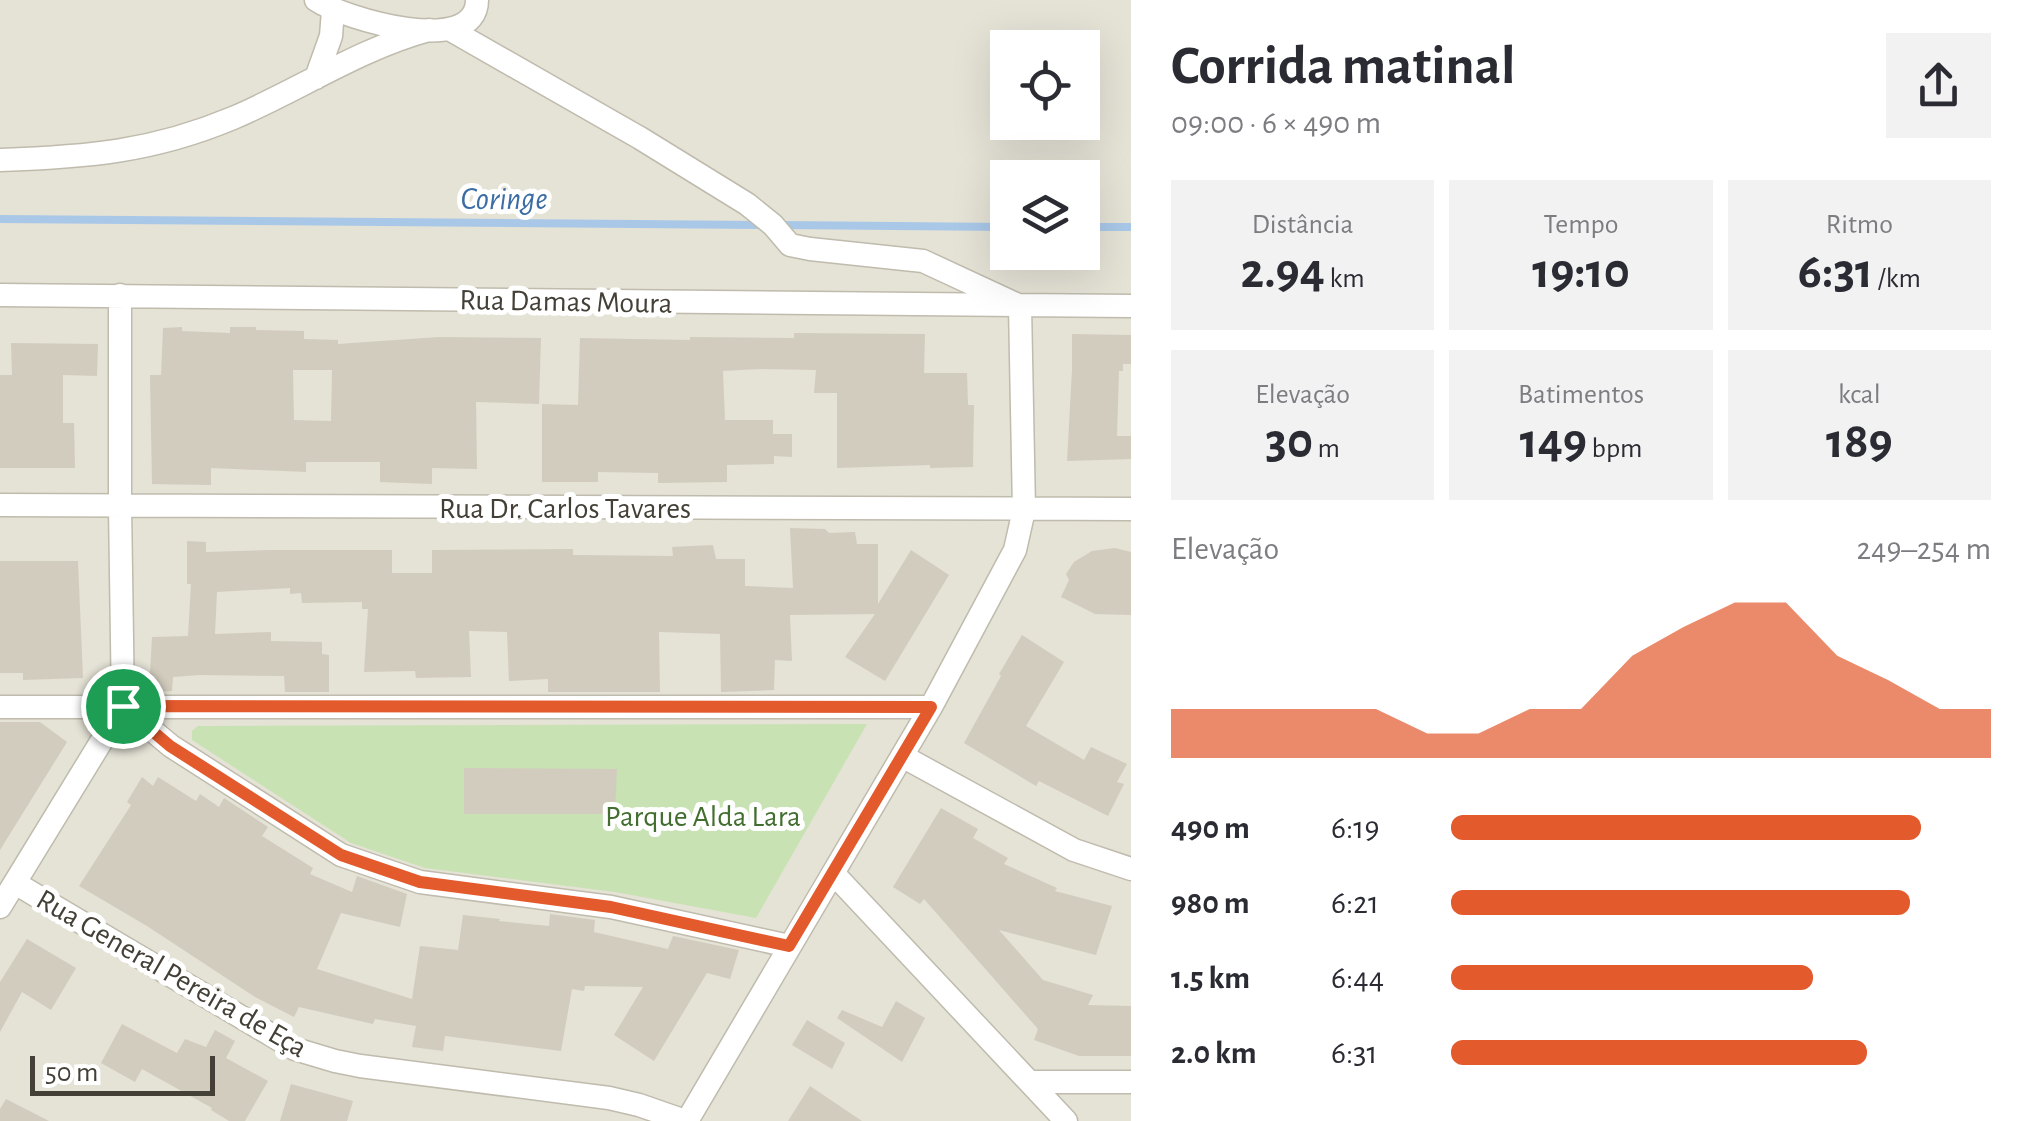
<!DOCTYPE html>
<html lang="pt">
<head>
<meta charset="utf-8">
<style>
  :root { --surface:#fff; --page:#f2f2f3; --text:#2b2b33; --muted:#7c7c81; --accent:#e35a2c }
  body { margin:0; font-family:"Alegreya Sans",sans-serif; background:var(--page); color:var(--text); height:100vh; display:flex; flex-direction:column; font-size:38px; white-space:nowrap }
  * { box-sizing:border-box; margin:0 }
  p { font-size:32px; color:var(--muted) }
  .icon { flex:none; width:55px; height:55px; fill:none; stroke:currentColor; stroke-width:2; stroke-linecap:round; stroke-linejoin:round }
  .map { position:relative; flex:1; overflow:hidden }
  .drawer { display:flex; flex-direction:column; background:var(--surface); width:900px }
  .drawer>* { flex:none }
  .buttons { position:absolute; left:990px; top:30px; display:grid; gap:20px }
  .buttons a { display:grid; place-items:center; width:110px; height:110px; border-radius:0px; background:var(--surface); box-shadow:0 10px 40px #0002; font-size:50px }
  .scale { position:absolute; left:30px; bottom:25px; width:185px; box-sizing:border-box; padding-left:10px; border:5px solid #444037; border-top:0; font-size:28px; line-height:35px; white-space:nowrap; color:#444037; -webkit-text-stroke:8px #fff; paint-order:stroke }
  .pin { position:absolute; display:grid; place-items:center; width:85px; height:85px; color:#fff; margin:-42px; border:5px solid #fff; border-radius:50%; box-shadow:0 2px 10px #0007 }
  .round { display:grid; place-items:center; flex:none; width:105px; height:105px; border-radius:0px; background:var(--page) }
  .head { display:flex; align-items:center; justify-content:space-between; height:170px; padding:0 40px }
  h1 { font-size:55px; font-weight:600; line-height:75px }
  .stats { display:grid; grid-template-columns:repeat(3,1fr); gap:15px; height:170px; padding:10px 40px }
  .stats div { display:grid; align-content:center; border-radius:0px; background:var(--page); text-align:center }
  .stats b { font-size:50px; font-weight:600 }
  .stats small { font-size:28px; font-weight:400 }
  .stats p { font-size:28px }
  .chart { height:280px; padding:20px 40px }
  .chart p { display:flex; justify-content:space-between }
  .chart svg { width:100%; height:180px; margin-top:10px; fill:var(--accent); opacity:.7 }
  ul { padding:0 40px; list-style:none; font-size:32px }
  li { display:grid; grid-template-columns:160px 120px 1fr; align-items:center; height:75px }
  li i { height:25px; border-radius:12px; background:var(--accent) }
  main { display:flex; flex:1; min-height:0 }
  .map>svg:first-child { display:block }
</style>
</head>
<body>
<main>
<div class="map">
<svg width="1131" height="1121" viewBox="0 0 1131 1121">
  <rect width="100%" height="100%" fill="#f2efe7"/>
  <path fill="#e5e2d6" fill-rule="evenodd" d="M0 0H1131V1121H0ZM1008 48H1082V122H1008ZM1008 178H1082V252H1008Z"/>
  <path fill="#c8e2b4" d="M867 724 756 918 615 892 425 868 351 843 192 740V731L198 726Z"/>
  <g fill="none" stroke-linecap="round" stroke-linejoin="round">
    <path stroke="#a9c8e8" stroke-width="8" d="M0 219 760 225
      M779 225 1008 227
      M1082 227H1131"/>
  </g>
  <path fill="#d2ccbe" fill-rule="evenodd" d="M182 327V331L230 333V327H256V330L304 331V339L338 340V344L439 337 541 338 539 404 476 402 477 469 432 468V484L380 482V462H306V472L211 468V485L152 484 150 375H161L163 328ZM293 370H332L331 421 294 420Z
    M794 333 925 334 924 373H967L968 405H974L973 467 930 468V465L837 468V393H814L816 370 760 369 723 371 725 420H773V434H792V457L774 456V464L727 465V482L658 483V473L598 472V482H542V404L578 405 580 338 690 340V337L794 338Z
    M1072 334 1131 335V364H1123V371H1119L1117 436H1131V459L1067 461 1072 370Z
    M11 343 98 344 97 376 63 375V423H74L75 468H0V375H12Z
    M790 528 825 529 829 533 855 532 857 544H878V604L911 550 949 575 885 681 845 657 875 614 790 615 792 661 775 660 774 690 721 692 720 634 659 632 660 692H548V679L509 681 507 632 469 631 471 677 416 678 415 671 364 672 368 609H362V602L302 603 301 593 290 594V588L217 592 215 634 271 632V641L322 642V654L329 655V692H285L284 676 199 675 173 677 172 691 149 692 152 637 188 636 191 584H187V541L206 542V552L269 550H392V573H432V550L573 549V555L673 556 672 547 713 545 716 559H745V586L793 588Z
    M1115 548 1131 552V615L1095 614 1061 597 1069 580 1066 574 1074 562 1092 551Z
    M0 561H78L83 678 23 680V673H0Z
    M1022 635 1064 662 1026 726 1084 760 1091 747 1127 764 1117 782 1124 784 1108 816 1039 781 1036 786 964 743 1001 676 999 674Z
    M0 722H40L67 742 0 850Z
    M464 768 617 769 615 814H464Z
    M142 777 153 786 158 777 196 801 200 794 219 807 224 798 268 827 262 836 313 868 310 874 352 892 357 876 407 894 400 927 341 913 317 969 412 999 420 946 458 950 463 915 500 919 499 921 549 926 550 914 595 920 594 932 668 949 673 936 739 950 730 979 707 973 654 1061 614 1035 643 987 585 986 584 991 572 989 561 1051 445 1036 443 1051 412 1047 416 1026 375 1019 373 1024 299 1007 294 1017 255 997 147 926 79 886 131 805 127 802Z
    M941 808 978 829 973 838 1008 858 1004 864 1057 888 1055 891 1112 906 1096 955 999 930 1043 980 1093 995 1088 1005 1131 1006V1056H1079L1034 1040 1038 1029 924 899 920 904 893 887Z
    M27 939 76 968 51 1010 22 992 0 1032V982Z
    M896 1001 925 1018 902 1062 837 1018 842 1010 882 1027Z
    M807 1020 845 1043 832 1069 792 1045Z
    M122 1024 177 1053 185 1039 206 1047 215 1030 235 1041 226 1058 268 1081 245 1121H229L211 1110 212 1108 142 1069 135 1082 101 1063Z
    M291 1084 353 1101 347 1121H280Z
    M810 1086 862 1121H788Z
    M6 1099 49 1121H0V1109Z"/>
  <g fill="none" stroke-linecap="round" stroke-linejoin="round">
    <g stroke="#bfbbad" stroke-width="25">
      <path id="minor" d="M316 0C344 19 477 58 477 0
        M449 29 640 138 747 204 773 225 790 245 810 249 923 261 1020 306 1024 510 1015 550 931 707 687 1121
        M316 78 331 36 333 10
        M0 160C86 157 152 152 233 118 299 90 359 49 429 30
        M0 295 1131 306
        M0 505 1131 509
        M123 706 171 746 341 855 420 882 611 907 789 946
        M0 707H931
        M902 756 1074 850 1131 869
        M833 873 1066 1121
        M15 883 295 1049 335 1061 360 1066 609 1098 639 1105 685 1121
        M0 907 123 706 120 506V295
        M1030 1082H1131"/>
    </g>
    <use href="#minor" stroke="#fff" stroke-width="22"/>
  </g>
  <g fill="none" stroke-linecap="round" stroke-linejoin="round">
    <g stroke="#fff" stroke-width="20">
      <path id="route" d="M123 706 931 707 789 946 611 907 420 882 341 855 170 746Z"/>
    </g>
    <use href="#route" stroke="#e35a2c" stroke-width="12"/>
  </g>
  <g text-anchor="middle" stroke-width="10" stroke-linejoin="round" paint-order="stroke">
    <g font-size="30" fill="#444037" stroke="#fff">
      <text transform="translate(566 301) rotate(1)" y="10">Rua Damas Moura</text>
      <text x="565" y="518">Rua Dr. Carlos Tavares</text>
      <text transform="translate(172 973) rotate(30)" y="10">Rua General Pereira de Eça</text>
    </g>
    <g font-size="30" fill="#426f30" stroke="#fff">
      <text x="703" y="826">Parque Alda Lara</text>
    </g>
    <g font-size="32" font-style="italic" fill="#3b6da4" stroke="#fff">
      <text x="504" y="209">Coringe</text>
    </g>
  </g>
</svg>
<div class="buttons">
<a><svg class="icon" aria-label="locate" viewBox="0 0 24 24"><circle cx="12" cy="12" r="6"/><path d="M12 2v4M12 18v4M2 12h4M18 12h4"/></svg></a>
<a><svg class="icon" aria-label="layers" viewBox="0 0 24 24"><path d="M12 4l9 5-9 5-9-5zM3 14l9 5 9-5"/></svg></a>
</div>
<div class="scale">50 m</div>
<div class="pin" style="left:123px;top:706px;background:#1e9e55"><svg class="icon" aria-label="arrive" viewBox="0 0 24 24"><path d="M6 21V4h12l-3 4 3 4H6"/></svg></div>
</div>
<section class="drawer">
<div class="head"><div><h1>Corrida matinal</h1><p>09:00 · 6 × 490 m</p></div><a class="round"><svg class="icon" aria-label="share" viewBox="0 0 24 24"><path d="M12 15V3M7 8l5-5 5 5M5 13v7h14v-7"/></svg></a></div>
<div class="stats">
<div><p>Distância</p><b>2.94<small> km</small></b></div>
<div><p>Tempo</p><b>19:10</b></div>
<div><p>Ritmo</p><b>6:31<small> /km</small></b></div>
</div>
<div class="stats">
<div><p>Elevação</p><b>30<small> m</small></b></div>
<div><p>Batimentos</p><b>149<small> bpm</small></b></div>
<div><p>kcal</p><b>189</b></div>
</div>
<div class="chart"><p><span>Elevação</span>249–254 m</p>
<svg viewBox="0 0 160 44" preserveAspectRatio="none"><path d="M0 44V32L10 32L20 32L30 32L40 32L50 38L60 38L70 32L80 32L90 19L100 12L110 6L120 6L130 19L140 25L150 32L160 32V44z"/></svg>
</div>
<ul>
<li><b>490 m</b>6:19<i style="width:87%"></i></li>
<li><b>980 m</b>6:21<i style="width:85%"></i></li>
<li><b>1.5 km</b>6:44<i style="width:67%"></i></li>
<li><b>2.0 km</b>6:31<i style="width:77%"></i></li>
</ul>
</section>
</main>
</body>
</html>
